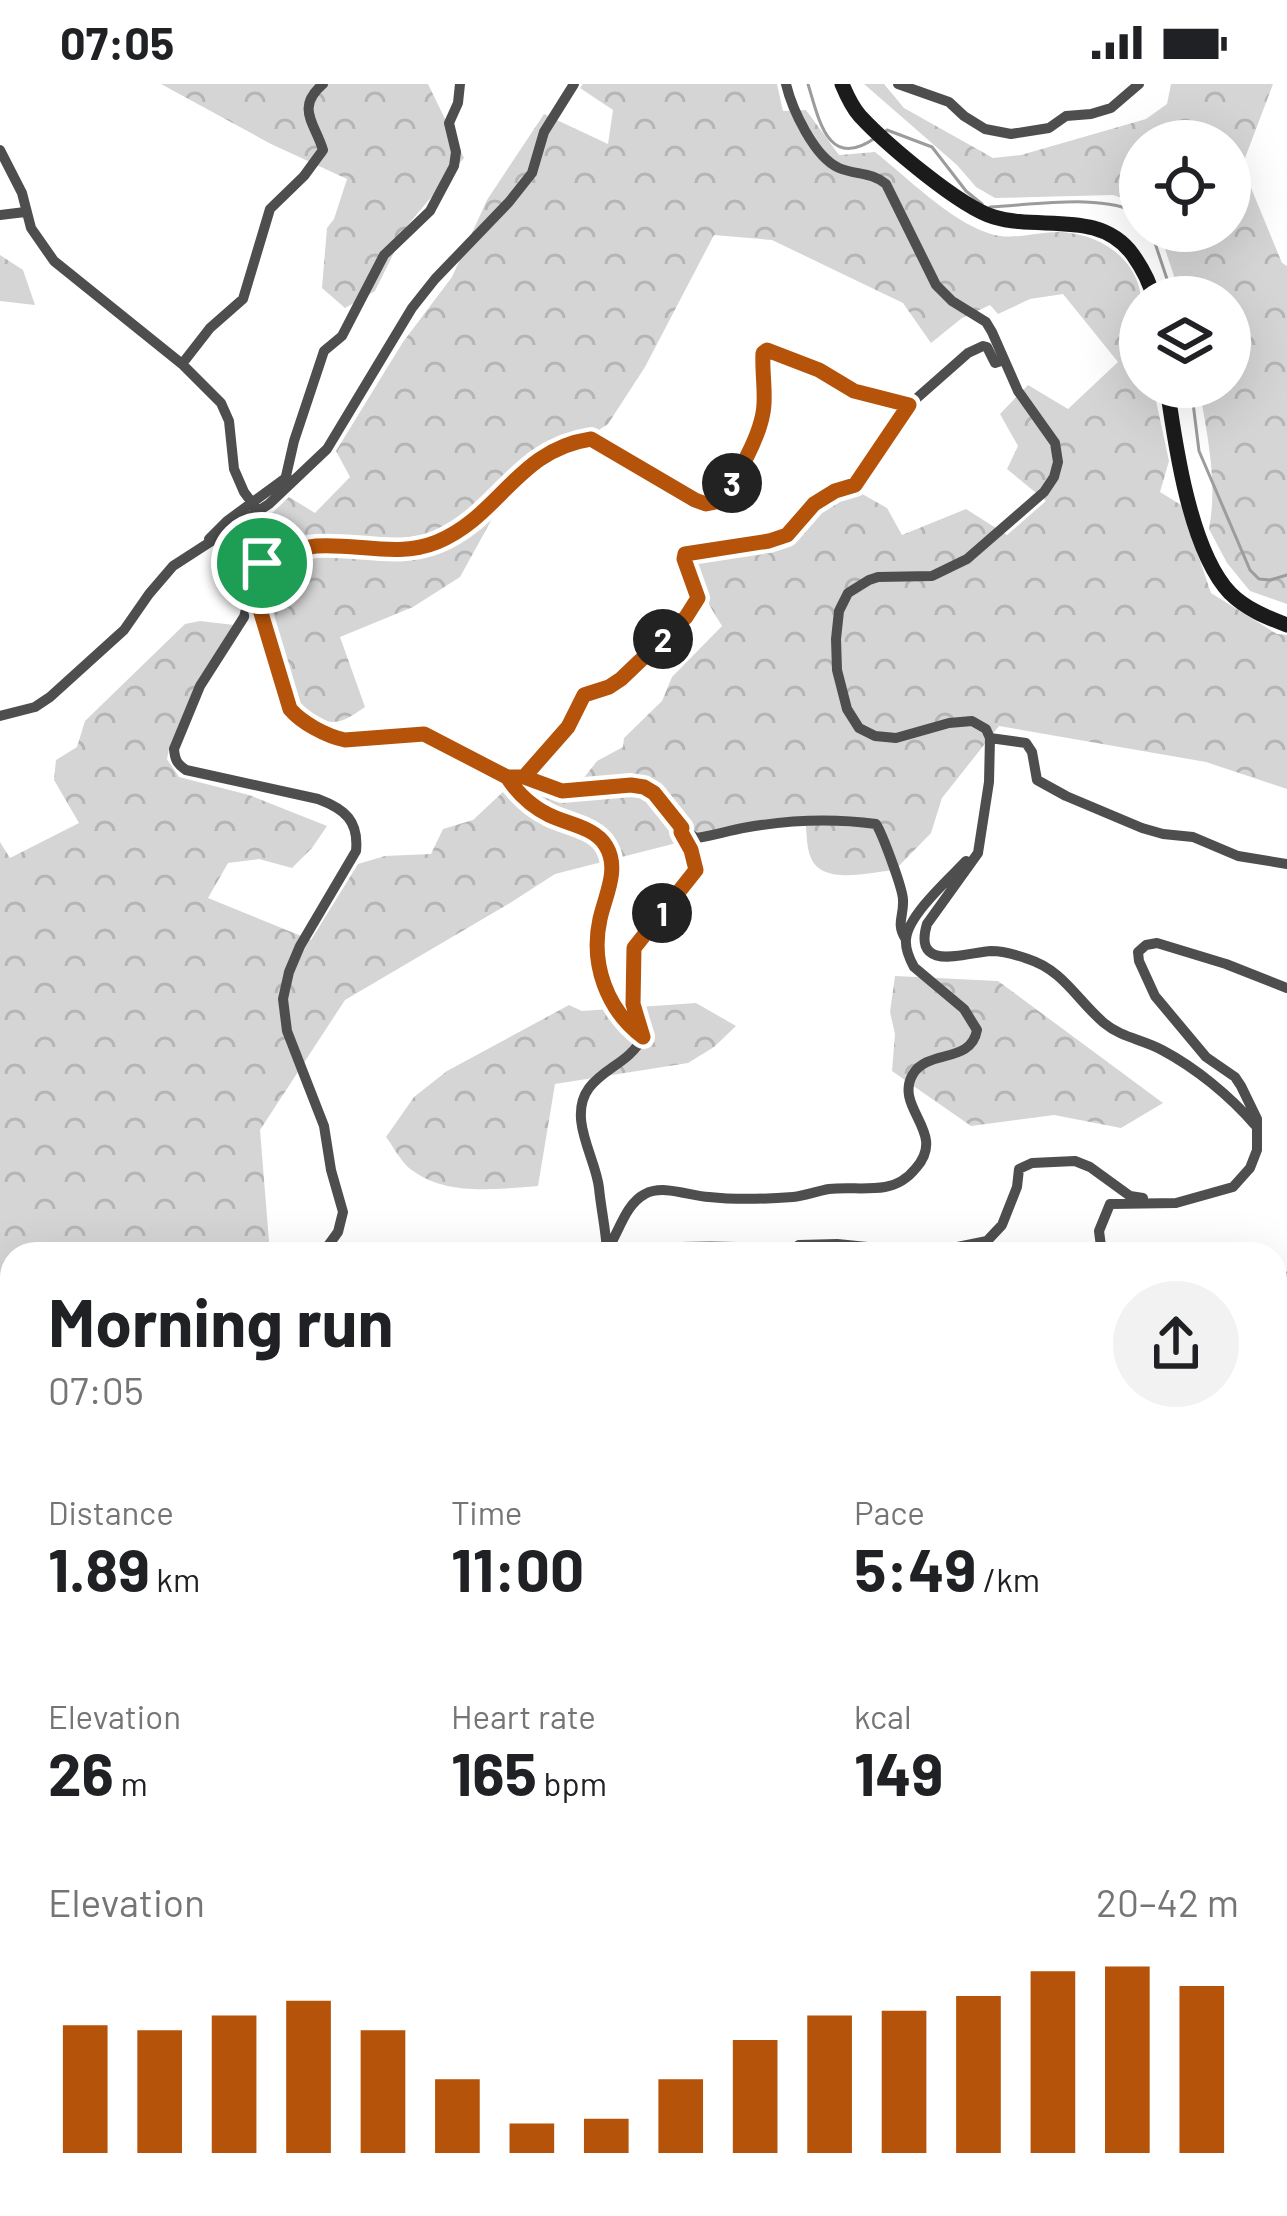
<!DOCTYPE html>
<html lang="en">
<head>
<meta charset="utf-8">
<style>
  :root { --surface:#fff; --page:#f2f2f2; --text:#202124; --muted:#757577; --accent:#b45309 }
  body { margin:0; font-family:Barlow,sans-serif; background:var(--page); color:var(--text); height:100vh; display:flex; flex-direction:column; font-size:45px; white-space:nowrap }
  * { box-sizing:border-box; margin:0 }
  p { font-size:39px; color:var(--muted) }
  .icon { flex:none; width:66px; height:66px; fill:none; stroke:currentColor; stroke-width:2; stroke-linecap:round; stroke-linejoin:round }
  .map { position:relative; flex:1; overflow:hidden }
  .details { position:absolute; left:0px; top:1158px; width:1287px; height:975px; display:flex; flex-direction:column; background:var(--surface); border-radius:36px 36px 0 0; box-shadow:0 12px 48px #0002 }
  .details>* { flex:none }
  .fabs { position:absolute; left:1119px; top:36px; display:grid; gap:24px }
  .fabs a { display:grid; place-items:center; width:132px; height:132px; border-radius:50%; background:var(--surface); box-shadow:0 12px 48px #0002; font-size:60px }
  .pin { position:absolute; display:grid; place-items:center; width:102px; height:102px; color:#fff; margin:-51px; border:6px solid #fff; border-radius:50%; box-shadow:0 3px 12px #0007 }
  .km { position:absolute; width:60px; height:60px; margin:-30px; border-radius:50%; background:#222; color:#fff; font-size:33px; line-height:60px; text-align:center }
  .round { display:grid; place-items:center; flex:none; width:126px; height:126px; border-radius:63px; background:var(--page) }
  .summary { display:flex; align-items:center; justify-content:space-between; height:204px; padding:0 48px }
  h1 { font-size:66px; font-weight:700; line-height:90px }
  .metrics { display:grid; grid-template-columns:repeat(3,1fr); gap:18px; height:204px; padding:12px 48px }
  .metrics div { display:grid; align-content:center }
  .metrics b { font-size:60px; font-weight:700 }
  .metrics small { font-size:33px; font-weight:400 }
  .metrics p { font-size:33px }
  .chart { height:336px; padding:24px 48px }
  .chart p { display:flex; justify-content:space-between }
  .chart svg { width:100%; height:216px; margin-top:12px; stroke:var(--accent); stroke-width:6 }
  .status { display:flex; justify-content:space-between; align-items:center; height:84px; padding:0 60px; background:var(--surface); direction:ltr }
  .status svg { height:33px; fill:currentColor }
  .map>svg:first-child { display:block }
</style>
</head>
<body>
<div class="status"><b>07:05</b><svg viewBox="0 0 49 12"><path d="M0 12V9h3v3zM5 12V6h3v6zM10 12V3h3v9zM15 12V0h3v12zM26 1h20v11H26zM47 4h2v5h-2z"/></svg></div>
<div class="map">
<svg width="1287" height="2132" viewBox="0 0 1287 2132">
  <defs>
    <pattern id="forest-crowns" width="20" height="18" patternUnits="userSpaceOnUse" patternTransform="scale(3)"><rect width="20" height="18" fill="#d5d5d5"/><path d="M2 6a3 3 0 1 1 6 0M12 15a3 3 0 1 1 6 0" fill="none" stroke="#b5b5b5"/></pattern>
  </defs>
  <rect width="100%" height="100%" fill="#fff"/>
  <path fill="url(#forest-crowns)" d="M161 0H428L464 74 407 142 375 207 345 224 322 204 327 144 334 135 347 95 271 60Z
    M583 0H777L783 27 806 26 839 71 875 68C908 94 949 136 988 149 1012 158 1037 147 1062 148 1100 151 1136 173 1141 213L1140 303H1153L1169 377 1160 408 1181 421 1211 509 1277 550 1287 551V705L1206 678 999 642 942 714 931 749 895 786C871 788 823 802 811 774 806 763 807 747 805 735L759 738 555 790 510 819 345 916 260 1046 270 1170H12V1671L0 1665V758L10 774 79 739 54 696 56 676 77 663 85 637 185 540 200 537 234 541 196 599 169 665 167 675 179 693 249 711 327 742 312 764 292 784 259 775 228 779 208 814 311 856 358 780 385 772 431 770 443 745 473 736 505 706 520 698 552 708 583 695 597 677 623 663 624 654 662 617 672 593 722 542C709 521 695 498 693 473L746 467 788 456 819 422 857 407 887 424 902 451 966 425 1007 451 1046 417 1007 385 1018 362 1000 330 1028 301 1068 325 1118 278 1063 210 1030 215 998 230 990 221 962 234 931 259 903 219 772 156 714 151 645 283 608 340 530 392 503 415 460 493 413 523 340 553 365 623C334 645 328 642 298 620L266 516 277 445 272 429 289 413 315 429 350 393 336 367 403 258 452 193 487 116 544 30 608 60 613 26 580 4Z
    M864 0H884L904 24 993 74 1021 71 1146 35 1167 20 1171 0H1273L1242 82 1282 179 1287 182V520L1250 507 1227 479 1209 445C1218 398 1207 350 1199 303H1230V213H1181L1159 147H1230V57H1140V120L1113 111 995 114 976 103 957 81Z
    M0 171 23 186 35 221 0 217Z
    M895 892 998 897 1163 1019 1121 1044 1054 1031 971 1042 892 987 895 950 890 928Z
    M696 919 736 942 714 963 688 979 555 1000 538 1102C495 1105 445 1113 409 1084 400 1076 393 1062 386 1053L414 1013 447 987 569 921 582 927Z
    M1275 1513 1287 1514V2003L1275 1996Z"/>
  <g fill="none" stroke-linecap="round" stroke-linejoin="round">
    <path stroke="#9c9c9c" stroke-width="3" d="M808 0C819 36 828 87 875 54
      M883 49 887 46 932 63 966 107 982 120
      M990 123C1034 121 1103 109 1140 130
      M1151 147 1173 213
      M1191 303 1199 367 1250 486 1259 495 1270 496 1287 491"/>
    <path stroke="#9c9c9c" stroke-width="16" d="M0 1887 12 1878
      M1275 2107 1287 2112
      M1104 2121 1131 2132"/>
    <path stroke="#4e4e4e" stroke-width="10" d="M786 0C792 25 814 73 839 84 856 91 872 88 886 100L936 201 952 217 986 238 992 248 1018 307 1055 359 1058 378 1054 393 1044 408 967 475 932 492 878 493 869 496 848 509 839 527 836 555 837 586 847 625 859 644 875 652 896 654 949 639 972 637 986 645 990 654 989 698 978 769 927 840C912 890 968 868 991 867 1003 867 1017 871 1028 875 1063 886 1077 916 1104 939 1122 954 1142 955 1162 966 1196 984 1230 1012 1255 1041
      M898 0 949 18 964 32 985 45 1011 50 1049 44 1066 32 1091 30 1111 24 1139 0
      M0 66 22 109 31 144 54 177 182 280 221 319 229 337 234 385 244 408 256 424
      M0 131 25 128
      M182 280 210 244 243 215 270 125 304 92 323 66C315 39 295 24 323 0
      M286 392 294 357 324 267 342 252 384 171 430 127 454 82 456 68 449 39 458 19 460 0
      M265 437V455L244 533 200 602 174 665C175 676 177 680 186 686L318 715C345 725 359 737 356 767L300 862 289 888 283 915 287 947 324 1042 331 1086 343 1128 338 1148 322 1170
      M209 455 227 437 287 393
      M257 479H262L258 519 290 625C297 632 303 636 312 641 340 657 358 657 391 653 400 652 409 649 418 650 434 651 497 683 508 695 519 706 526 718 540 726 558 737 583 740 599 753 626 774 604 813 599 839 591 883 608 927 643 953 629 979 605 983 589 1004 567 1034 596 1074 599 1104 601 1125 606 1146 607 1168
      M262 479C281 475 297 464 316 462 357 459 398 474 437 458 500 432 517 365 591 355L695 415C702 418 706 421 713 418 732 412 760 347 763 327 767 308 761 288 763 269L767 266 819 287 854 307 909 321
      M0 632 35 623 50 613 124 546 149 510 173 482 269 420 327 365 412 224 435 195 509 118 532 89 544 48 574 0
      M990 654 1026 659 1032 668 1037 696 1066 712 1142 744 1163 750 1193 753 1238 772 1287 780
      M507 693H524L568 642 584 611 616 599 695 521 698 507 684 475 685 470 769 457 787 451 814 420 835 407 855 401 909 321 968 269 983 262 987 263 995 279 1004 276
      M524 693 562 707 644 703 654 709 682 744 681 749 696 780 695 791 634 864 633 920 642 950
      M684 746 696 754C712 752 727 747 743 744 787 736 832 734 876 740 882 749 903 805 903 816 904 832 896 839 905 854
      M609 1163C620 1145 626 1120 645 1110 663 1100 690 1112 709 1113 736 1116 766 1115 793 1113 805 1112 817 1107 829 1105 847 1103 867 1106 885 1103 897 1101 908 1094 916 1084 948 1048 893 1024 913 990 928 965 971 980 977 946L964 925 914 883C909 874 905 865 906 855 908 831 950 794 966 777
      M794 1165 799 1161 837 1160 928 1169 987 1157 1002 1141 1017 1103 1019 1085 1032 1079 1075 1077 1090 1083 1130 1112 1143 1114
      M591 1170C670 1160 750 1160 830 1170
      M1102 1170 1099 1147 1110 1120 1176 1119 1233 1103 1250 1084 1257 1066V1035L1241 1002 1235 993 1206 973 1155 912 1139 877 1138 868 1146 861 1157 859 1226 880 1287 904
      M1275 1190 1287 1193
      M1275 1313 1287 1319
      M0 1634 12 1638
      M0 1674 12 1683
      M0 1768 12 1757
      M0 1969 12 1946
      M0 2060 12 2061
      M1275 2081 1287 2087
      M126 2121 134 2132
      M392 2121 413 2132
      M668 2121 702 2132
      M995 2121 1011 2132
      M1036 2121 1062 2132
      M17 2132 26 2121
      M141 2132 146 2121
      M184 2132 191 2121
      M352 2132 358 2121
      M878 2132 884 2121"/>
    <path stroke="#1b1b1b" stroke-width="15" d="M842 0C847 12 852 23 860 32 886 60 960 123 994 133 1041 147 1100 125 1133 171 1142 184 1150 197 1153 213
      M1167 303C1175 360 1190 467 1230 509 1246 525 1266 533 1287 541"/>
    <path stroke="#4e4e4e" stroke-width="10" d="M256 424 265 437"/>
  </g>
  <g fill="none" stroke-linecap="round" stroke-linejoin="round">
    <g stroke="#fff" stroke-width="24">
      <path id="route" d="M262 479 258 519 290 625C302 639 326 652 345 656L424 650 507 693H524L562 707 631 701 644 703 654 709 682 744 681 748 691 766 696 786 634 864 633 920 643 953C607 926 590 880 600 835 605 812 620 785 606 762 595 743 567 740 549 731 531 722 518 710 507 693H524L568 643 584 611 609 603 621 595 686 533 698 514 684 475 685 470 769 457 787 451 814 420 835 407 855 401 909 321 854 307 819 286 767 266 763 269C762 286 765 303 764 320 763 348 736 398 716 418L706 420 695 416 591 355C517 366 500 432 437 458 398 474 357 459 316 462 297 464 281 475 262 479"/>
    </g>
    <use href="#route" stroke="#b45309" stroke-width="15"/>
  </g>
</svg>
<div class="fabs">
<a><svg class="icon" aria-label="locate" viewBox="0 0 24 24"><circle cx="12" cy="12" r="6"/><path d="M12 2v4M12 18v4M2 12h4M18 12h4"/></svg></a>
<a><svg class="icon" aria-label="layers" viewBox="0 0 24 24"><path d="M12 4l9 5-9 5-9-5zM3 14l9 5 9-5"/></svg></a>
</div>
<div class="pin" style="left:262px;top:479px;background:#1e9e55"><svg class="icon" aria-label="arrive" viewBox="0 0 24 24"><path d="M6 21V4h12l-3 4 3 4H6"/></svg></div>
<b class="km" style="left:662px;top:829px">1</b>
<b class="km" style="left:663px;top:555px">2</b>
<b class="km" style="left:732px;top:399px">3</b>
<section class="details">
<div class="summary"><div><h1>Morning run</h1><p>07:05</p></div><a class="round"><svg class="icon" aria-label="share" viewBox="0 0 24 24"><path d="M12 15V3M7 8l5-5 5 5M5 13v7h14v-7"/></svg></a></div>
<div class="metrics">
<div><p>Distance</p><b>1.89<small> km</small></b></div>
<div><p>Time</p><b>11:00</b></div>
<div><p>Pace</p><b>5:49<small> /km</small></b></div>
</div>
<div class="metrics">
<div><p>Elevation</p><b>26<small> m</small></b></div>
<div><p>Heart rate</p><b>165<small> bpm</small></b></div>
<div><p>kcal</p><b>149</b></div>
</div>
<div class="chart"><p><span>Elevation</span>20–42 m</p>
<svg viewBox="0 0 160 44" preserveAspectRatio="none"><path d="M5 44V18M15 44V19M25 44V16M35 44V13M45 44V19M55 44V29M65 44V38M75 44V37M85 44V29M95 44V21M105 44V16M115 44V15M125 44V12M135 44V7M145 44V6M155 44V10"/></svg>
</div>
</section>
</div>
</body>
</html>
